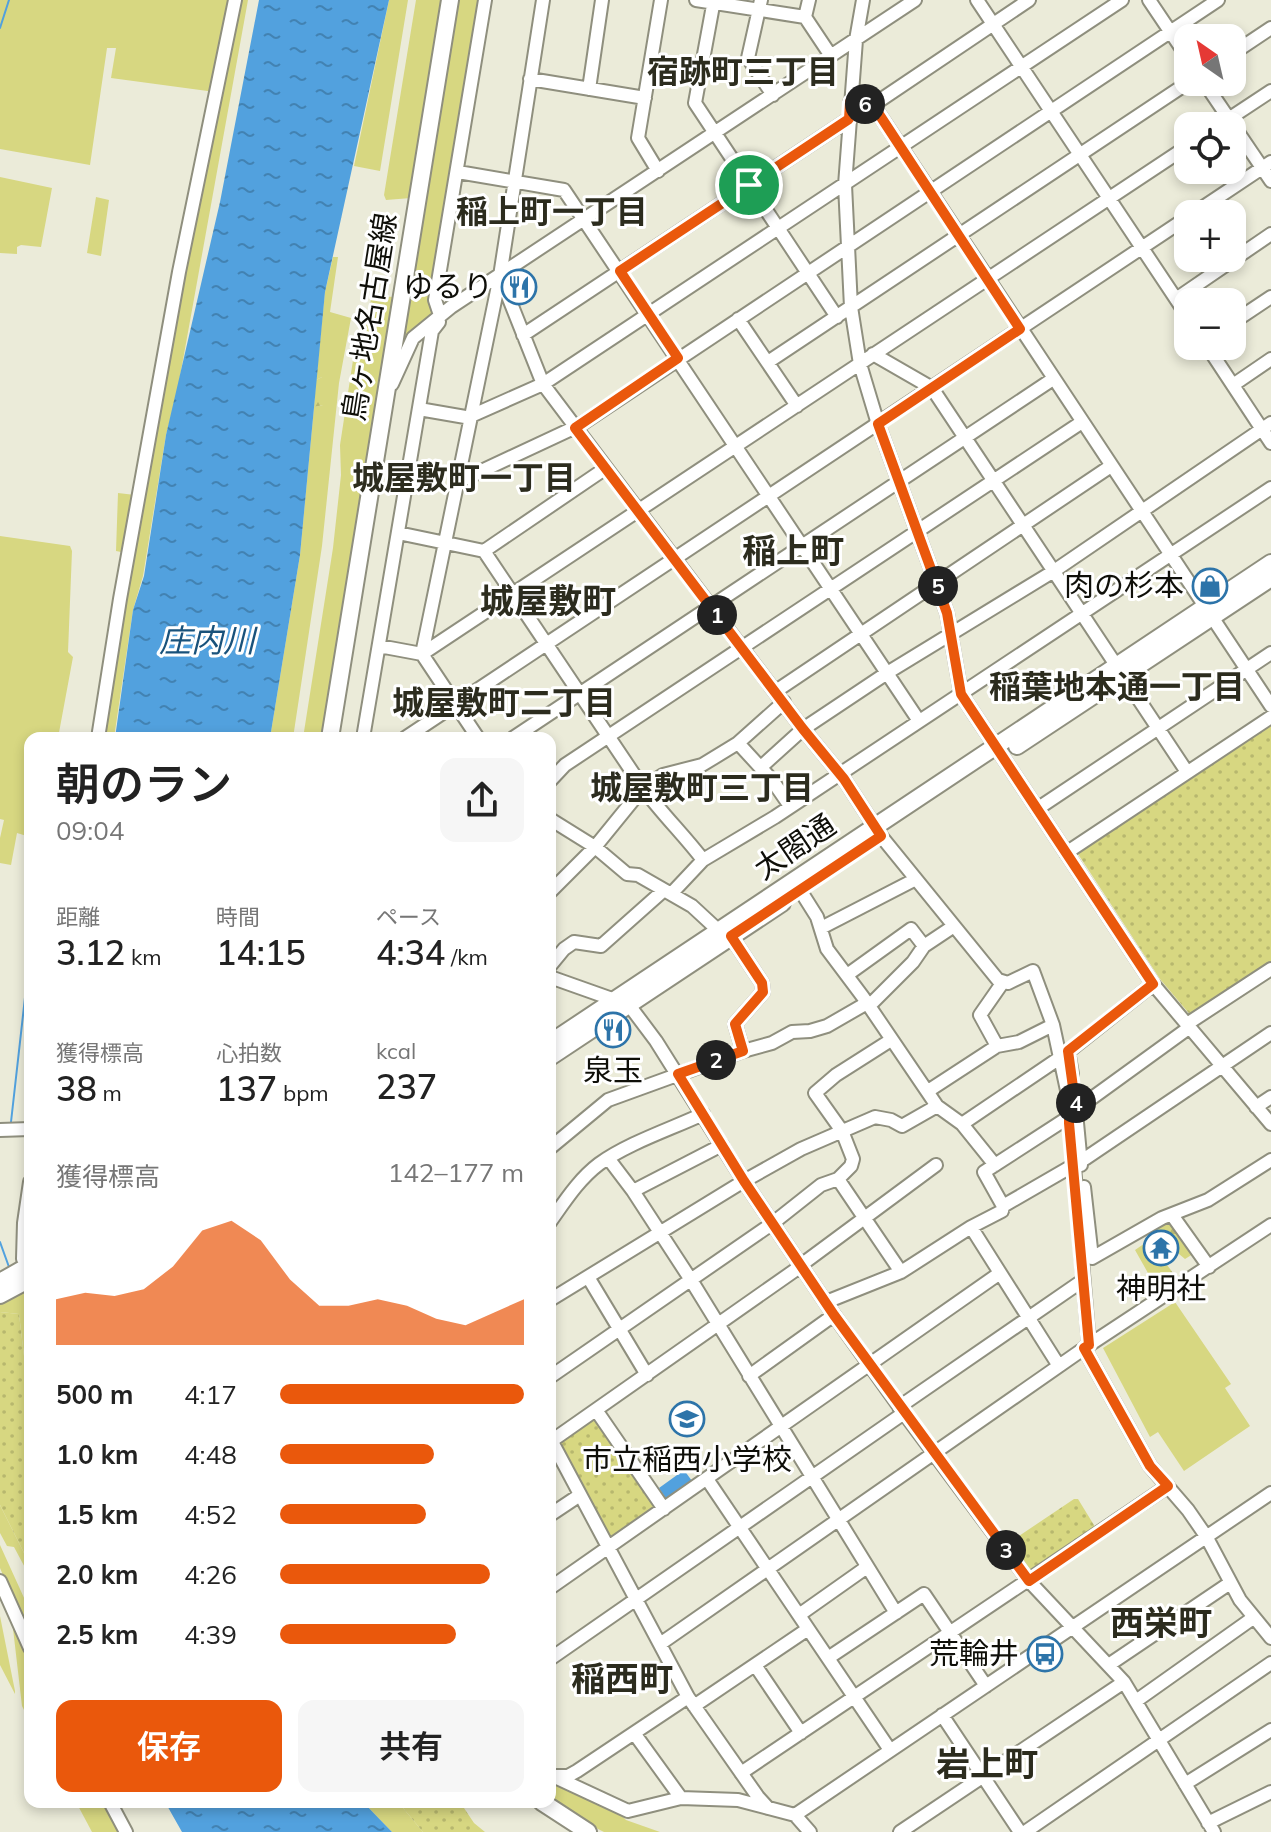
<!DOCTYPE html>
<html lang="ja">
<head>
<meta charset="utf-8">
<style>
  :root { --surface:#fff; --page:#f6f6f6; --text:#222; --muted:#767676; --accent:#ea580c }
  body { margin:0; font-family:Mulish,"Noto Sans JP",sans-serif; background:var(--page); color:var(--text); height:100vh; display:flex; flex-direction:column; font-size:30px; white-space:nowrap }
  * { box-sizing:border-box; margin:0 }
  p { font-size:26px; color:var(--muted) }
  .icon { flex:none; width:44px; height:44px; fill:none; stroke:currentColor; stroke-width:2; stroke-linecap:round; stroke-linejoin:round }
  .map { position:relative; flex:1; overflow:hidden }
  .details { position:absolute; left:24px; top:732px; width:532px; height:1076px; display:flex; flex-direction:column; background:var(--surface); border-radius:16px; box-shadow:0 4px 12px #0003 }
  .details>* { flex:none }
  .needle { width:52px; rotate:326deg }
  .tools { position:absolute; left:1174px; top:24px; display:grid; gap:16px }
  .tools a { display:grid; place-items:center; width:72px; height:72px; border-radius:16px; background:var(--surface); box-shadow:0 4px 12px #0003; font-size:40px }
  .pin { position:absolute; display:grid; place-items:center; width:68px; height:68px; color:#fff; margin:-34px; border:4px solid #fff; border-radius:50%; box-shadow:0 2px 8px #0007 }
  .km { position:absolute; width:40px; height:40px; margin:-20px; border-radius:50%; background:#222; color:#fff; font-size:22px; line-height:40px; text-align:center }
  .round { display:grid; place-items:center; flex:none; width:84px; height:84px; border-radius:16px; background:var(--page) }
  .headline { display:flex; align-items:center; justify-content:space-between; height:136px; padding:0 32px }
  h1 { font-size:44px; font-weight:600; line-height:60px }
  .figures { display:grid; grid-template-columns:repeat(3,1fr); gap:12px; height:136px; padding:8px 32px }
  .figures div { display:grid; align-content:center }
  .figures b { font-size:34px; font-weight:600 }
  .figures small { font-size:22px; font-weight:400 }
  .figures p { font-size:22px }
  .chart { height:224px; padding:16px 32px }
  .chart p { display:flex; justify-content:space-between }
  .chart svg { width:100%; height:144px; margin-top:8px; fill:var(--accent); opacity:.7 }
  .action { display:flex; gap:16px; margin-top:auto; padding:16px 32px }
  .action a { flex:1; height:92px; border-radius:16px; background:var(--accent); color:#fff; font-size:32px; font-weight:600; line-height:92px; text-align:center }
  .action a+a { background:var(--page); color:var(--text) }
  ul { padding:0 32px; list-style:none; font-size:26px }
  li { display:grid; grid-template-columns:128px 96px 1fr; align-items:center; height:60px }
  li i { height:20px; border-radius:10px; background:var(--accent) }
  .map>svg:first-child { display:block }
</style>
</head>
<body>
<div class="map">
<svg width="1271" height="1832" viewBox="0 0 1271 1832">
  <defs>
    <pattern id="forest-firs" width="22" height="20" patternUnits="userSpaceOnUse" patternTransform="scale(2)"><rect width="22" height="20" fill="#d7d781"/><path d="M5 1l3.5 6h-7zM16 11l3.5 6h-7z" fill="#b7b76e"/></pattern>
    <pattern id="park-dots" width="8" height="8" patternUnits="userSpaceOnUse" patternTransform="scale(2)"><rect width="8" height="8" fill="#d7d781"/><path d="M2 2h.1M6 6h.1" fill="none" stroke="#b7b76e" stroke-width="1.8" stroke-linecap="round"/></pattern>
    <pattern id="water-ripples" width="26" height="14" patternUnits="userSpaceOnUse" patternTransform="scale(2)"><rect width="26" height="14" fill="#52a1de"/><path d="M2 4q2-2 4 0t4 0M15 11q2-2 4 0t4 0" fill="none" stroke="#4282b2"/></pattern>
  </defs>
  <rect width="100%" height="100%" fill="#ebebd9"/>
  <path fill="#d7d781" d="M0 0H232L215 92 111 78 116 48H107L90 165 0 149Z
    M239 0H248L177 393 166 435 143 576 133 610 114 738H99L161 394Z
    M389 0H408L380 171 354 166Z
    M416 0H443L411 198 386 200 384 195Z
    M455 0H480L435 315 394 372Z
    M0 177 52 188 41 247 21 245 17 247V254L0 253Z
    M96 197 109 200 101 256 87 253Z
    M333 257H338L330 312 351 318 339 383 322 546 293 738H270L300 555 314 407 323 405 322 377 316 380 325 292Z
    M372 296 395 297 324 738H303L333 548 341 475 340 445 357 334H362Z
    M118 493 135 495 126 553 116 551Z
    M0 536 70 546 72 551 68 652 73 657 58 738H30V837L17 833 11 865 0 863V838L4 820 0 819Z
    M22 1290 30 1299V1406L19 1314 0 1312V1302Z
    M1175 1302 1231 1384 1225 1388 1250 1426 1184 1471 1158 1432 1150 1437 1103 1348Z
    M0 1505 30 1565V1577L14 1547 7 1546 0 1533Z
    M0 1545 30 1611V1639L0 1568Z
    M0 1616 15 1691V1694L0 1665Z
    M12 1620 30 1659V1722L22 1706Z
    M550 1781 618 1812 626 1820 660 1832H604L554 1807 550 1802Z
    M76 1802H103L119 1832H92Z
    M363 1802H398L423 1832H392Z"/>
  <path fill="url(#forest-firs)" d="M322 377 328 378 333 391 323 405 314 407 316 380Z
    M1163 1225H1173L1193 1254 1185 1259 1179 1254 1170 1252 1155 1231Z
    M1151 1239C1157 1255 1168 1264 1176 1278L1175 1281 1152 1297 1141 1280 1148 1273 1135 1250Z"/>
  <path fill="url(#park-dots)" d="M1271 721V964L1192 1017 1160 979 1076 851Z
    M0 1312 19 1314 30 1406V1565L0 1505Z
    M593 1416 659 1505 614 1540 609 1538 558 1443Z
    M1074 1499H1078L1097 1530 1030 1573 1009 1545 1010 1542Z
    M398 1802H460L474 1823 485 1832H423Z"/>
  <path fill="url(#water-ripples)" d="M259 0H389L325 292 300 555 270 738H115L133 610 144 576 166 435 220 202Z
    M684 1470 692 1481 666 1499 659 1488Z
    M165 1802H363L392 1832H182Z"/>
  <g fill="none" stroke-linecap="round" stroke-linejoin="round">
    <path stroke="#52a1de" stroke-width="2" d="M0 28 9 0
      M11 1122 30 953
      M0 1242 9 1267"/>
    <g stroke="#8f8f7e" stroke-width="16">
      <path id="minor" d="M543 0 500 276 422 654 1188 146
        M696 0 805 17 831 56
        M714 0 695 103 837 317
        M761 0 748 58 773 95
        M863 0 856 40 845 185 851 307 860 364 878 424 947 613 961 694 1153 984 1271 1124
        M977 0 1188 317
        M1149 0 1188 58
        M805 17 809 0
        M1232 54 1271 28
        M530 79 645 98
        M1204 82 1271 181
        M589 89 602 0
        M850 102 873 105 1029 0
        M873 105 1271 706
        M1218 126 1271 91
        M658 171 638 138 661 0
        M458 172 564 190 919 721
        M1193 214 1271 162
        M500 276 543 384 803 729 844 779 881 836 998 980 1008 983 1033 971 1053 1025 1068 1095 1089 1345
        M1176 299 1271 234
        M440 315 435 300 485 0
        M738 319 797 406
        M1232 323 1271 297
        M523 335 849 119
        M1207 346 1271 443
        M873 354 932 388 1187 772
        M768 362 1189 82
        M392 384 413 338 451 307 915 0
        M1233 385 1271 359
        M419 409 471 418
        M471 416 543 384 1122 0
        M458 482 580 425 1218 0
        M398 533 484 551 643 788C662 814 684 835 703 860
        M484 551 606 468
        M379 646 422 654 478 738
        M776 691 1111 466
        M98 738 120 599 179 272 235 0
        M363 738 432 331 439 322
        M405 738 1188 217
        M513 738 1053 379
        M738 743 772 780 790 806
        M761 767 803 729 887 673 1054 571 1271 423
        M550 781 565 765 1082 422
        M1037 809 1271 653
        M550 819 595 847 627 874 638 875 692 906 719 931
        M1066 853 1271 717
        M800 890 817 917 827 949 863 997 937 1106 962 1124 995 1165
        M550 892 595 847 643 788 663 775 702 765 738 743 784 702
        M671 894 703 860 775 817 1271 488
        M821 928 916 879
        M731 936 762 983 763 992 735 1024 743 1051
        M924 946 954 926
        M550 966 564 949 574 942 601 946 664 890
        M847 975 911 929 924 946 913 962 869 1006
        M550 977 629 1005 656 1041 744 1181 834 1315 904 1413 1029 1581 1124 1682 1214 1832
        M1187 1024 1271 969
        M997 1046 980 1015 1003 982
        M1068 1051 1072 1074
        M928 1091 997 1046 1019 1042 1053 1025
        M1256 1107 1271 1097
        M1076 1112 1081 1165
        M962 1124 1064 1055 1153 984
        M0 1130 30 1129
        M550 1148 608 1100 743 1051 772 1043 792 1032 810 1031 827 1026 867 1003
        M608 1158 633 1191 691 1280 896 1613
        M838 1179 851 1166 853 1159 842 1131 815 1093 836 1075 891 1040
        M1084 1187 1092 1258 1162 1218 1208 1200 1271 1160
        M633 1191 722 1145
        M1003 1206 984 1172 1069 1117 1081 1106 1190 1027
        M1172 1215 1209 1267
        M550 1222C565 1201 579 1179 599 1164 628 1143 671 1129 703 1114
        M971 1227 1059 1366
        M23 1259 24 1223 30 1182
        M801 1265 936 1165
        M588 1277 647 1375
        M550 1300 744 1181 801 1149 875 1117 891 1120 902 1126 937 1106
        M826 1302 901 1272 971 1227 1002 1211 1003 1206 1086 1158 1271 1033
        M1084 1348 1150 1466 1188 1510 1206 1536 1240 1600 1271 1638
        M749 1376 834 1315
        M550 1377 773 1223 821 1185 838 1179 901 1272
        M899 1407 1082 1281
        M596 1410 664 1509
        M550 1438 688 1697 758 1797 768 1808
        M550 1442 801 1266
        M707 1479 890 1750
        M550 1515 580 1495
        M0 1581 30 1648
        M550 1588 1000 1273
        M799 1615 867 1567
        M660 1644 1089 1345 1271 1225
        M828 1658 924 1594 986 1686
        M550 1659 904 1413
        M1110 1664 1230 1583
        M755 1665 801 1733
        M1136 1701 1253 1618
        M694 1706 808 1629
        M942 1715 1020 1832
        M634 1733 681 1798
        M741 1773 1168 1486
        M553 1776H568L577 1771 688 1697
        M555 1777 628 1811 681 1798 738 1800 795 1815 810 1832
        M1185 1784 1271 1730
        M110 1802 126 1832
        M795 1815 1271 1493
        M1208 1823 1271 1792
        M900 1832 1124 1682
        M1025 1832 1271 1663"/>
    </g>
    <g stroke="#8f8f7e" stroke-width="20">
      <path id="major" d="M330 738 450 0
        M1017 746 1271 578
        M550 1043 1271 563
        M550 1057 782 903
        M0 1282 30 1265
        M0 1295 30 1279
        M542 1802 588 1832"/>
    </g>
    <use href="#minor" stroke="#fff" stroke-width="12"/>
    <use href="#major" stroke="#fff" stroke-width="16"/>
  </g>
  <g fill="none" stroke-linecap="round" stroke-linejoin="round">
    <g stroke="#fff" stroke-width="16">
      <path id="route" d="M850 102 873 105 1020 329 878 424 947 613 961 694 1153 984 1068 1051 1076 1109 1069 1117V1123L1089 1345 1084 1348 1150 1466 1168 1486 1029 1581 834 1315 744 1181 678 1074 743 1051 735 1024 763 992 762 983 731 936 881 836 844 779 803 729 575 428 678 358 620 271 849 119Z"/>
    </g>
    <use href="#route" stroke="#ea580c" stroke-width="10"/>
  </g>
  <defs>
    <g id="restaurant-ring" transform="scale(1.8)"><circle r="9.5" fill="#fff" stroke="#2d74a9" stroke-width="1.5"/><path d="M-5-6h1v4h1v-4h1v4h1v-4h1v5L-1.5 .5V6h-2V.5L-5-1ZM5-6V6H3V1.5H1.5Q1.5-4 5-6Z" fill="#2d74a9"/></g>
    <g id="shop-ring" transform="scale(1.8)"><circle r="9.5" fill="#fff" stroke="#2d74a9" stroke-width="1.5"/><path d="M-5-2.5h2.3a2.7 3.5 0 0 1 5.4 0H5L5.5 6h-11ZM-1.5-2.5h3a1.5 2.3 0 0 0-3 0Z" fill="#2d74a9"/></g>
    <g id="temple-ring" transform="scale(1.8)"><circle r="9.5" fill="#fff" stroke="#2d74a9" stroke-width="1.5"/><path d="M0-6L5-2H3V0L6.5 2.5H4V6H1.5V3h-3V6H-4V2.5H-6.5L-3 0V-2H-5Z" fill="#2d74a9"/></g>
    <g id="school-ring" transform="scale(1.8)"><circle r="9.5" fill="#fff" stroke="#2d74a9" stroke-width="1.5"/><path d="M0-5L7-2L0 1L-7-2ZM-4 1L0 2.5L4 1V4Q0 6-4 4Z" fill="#2d74a9"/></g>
    <g id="bus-ring" transform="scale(1.8)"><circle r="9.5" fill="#fff" stroke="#2d74a9" stroke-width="1.5"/><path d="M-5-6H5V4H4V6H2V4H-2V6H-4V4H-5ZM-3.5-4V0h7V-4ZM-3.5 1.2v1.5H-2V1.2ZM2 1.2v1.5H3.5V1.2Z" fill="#2d74a9"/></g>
  </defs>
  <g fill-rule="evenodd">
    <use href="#restaurant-ring" x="519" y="287"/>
    <use href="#shop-ring" x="1210" y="586"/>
    <use href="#restaurant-ring" x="613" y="1030"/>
    <use href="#temple-ring" x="1161" y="1248"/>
    <use href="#school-ring" x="687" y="1419"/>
    <use href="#bus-ring" x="1045" y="1654"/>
  </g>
  <g text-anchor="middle" stroke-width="6" stroke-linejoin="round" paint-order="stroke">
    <g font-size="30" fill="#0f0f09" stroke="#fff" text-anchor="end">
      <text x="493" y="297">ゆるり</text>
      <text x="1184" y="596">肉の杉本</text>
      <text x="613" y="1081" text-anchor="middle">泉玉</text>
      <text x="1161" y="1299" text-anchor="middle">神明社</text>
      <text x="687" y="1470" text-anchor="middle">市立稲西小学校</text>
      <text x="1019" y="1664">荒輪井</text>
    </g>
    <g font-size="30" fill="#0f0f09" stroke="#fff">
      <text transform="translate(370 317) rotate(-81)" y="10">鳥ヶ地名古屋線</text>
      <text transform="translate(795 847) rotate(-34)" y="10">太閤通</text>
    </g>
    <g font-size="32" font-weight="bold" fill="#2c2c1e" stroke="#fff">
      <text x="743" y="83">宿跡町三丁目</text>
      <text x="552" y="223">稲上町一丁目</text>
      <text x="464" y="489">城屋敷町一丁目</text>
      <text x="1117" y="698">稲葉地本通一丁目</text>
      <text x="504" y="714">城屋敷町二丁目</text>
      <text x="702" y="799">城屋敷町三丁目</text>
    </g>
    <g font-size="32" font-style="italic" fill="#19527b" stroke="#fff">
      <text x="207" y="652">庄内川</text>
    </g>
    <g font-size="34" font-weight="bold" fill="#2c2c1e" stroke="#fff">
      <text x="793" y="563">稲上町</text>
      <text x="548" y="613">城屋敷町</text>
      <text x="1161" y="1635">西栄町</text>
      <text x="622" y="1691">稲西町</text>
      <text x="987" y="1776">岩上町</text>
    </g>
  </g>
</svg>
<div class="tools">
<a><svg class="needle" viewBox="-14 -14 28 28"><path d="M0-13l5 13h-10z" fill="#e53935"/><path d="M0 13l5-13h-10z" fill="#767676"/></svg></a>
<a><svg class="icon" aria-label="locate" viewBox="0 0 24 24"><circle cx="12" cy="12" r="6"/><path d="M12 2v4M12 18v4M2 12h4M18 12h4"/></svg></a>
<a>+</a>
<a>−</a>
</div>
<div class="pin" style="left:749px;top:185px;background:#1e9e55"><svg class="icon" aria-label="arrive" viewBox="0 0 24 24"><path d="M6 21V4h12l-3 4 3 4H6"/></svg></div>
<b class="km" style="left:717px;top:615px">1</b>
<b class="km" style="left:716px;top:1060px">2</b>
<b class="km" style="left:1006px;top:1550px">3</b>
<b class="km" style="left:1076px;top:1103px">4</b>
<b class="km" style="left:938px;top:586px">5</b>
<b class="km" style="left:865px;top:104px">6</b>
<section class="details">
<div class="headline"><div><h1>朝のラン</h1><p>09:04</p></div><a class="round"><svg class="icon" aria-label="share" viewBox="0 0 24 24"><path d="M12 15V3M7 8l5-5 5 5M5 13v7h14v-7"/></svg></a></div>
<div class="figures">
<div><p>距離</p><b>3.12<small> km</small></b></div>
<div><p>時間</p><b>14:15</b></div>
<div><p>ペース</p><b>4:34<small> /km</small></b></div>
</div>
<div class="figures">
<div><p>獲得標高</p><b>38<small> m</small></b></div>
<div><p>心拍数</p><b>137<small> bpm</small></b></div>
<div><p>kcal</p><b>237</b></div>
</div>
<div class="chart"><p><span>獲得標高</span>142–177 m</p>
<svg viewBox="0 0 160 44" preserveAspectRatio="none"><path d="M0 44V30L10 28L20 29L30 27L40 20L50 9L60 6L70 12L80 24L90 32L100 32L110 30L120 32L130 36L140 38L150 34L160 30V44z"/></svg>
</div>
<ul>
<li><b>500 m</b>4:17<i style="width:100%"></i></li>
<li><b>1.0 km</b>4:48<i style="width:63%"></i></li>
<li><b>1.5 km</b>4:52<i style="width:60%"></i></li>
<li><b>2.0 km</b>4:26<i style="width:86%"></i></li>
<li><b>2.5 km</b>4:39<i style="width:72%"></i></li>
</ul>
<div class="action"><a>保存</a><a>共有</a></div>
</section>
</div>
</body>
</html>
